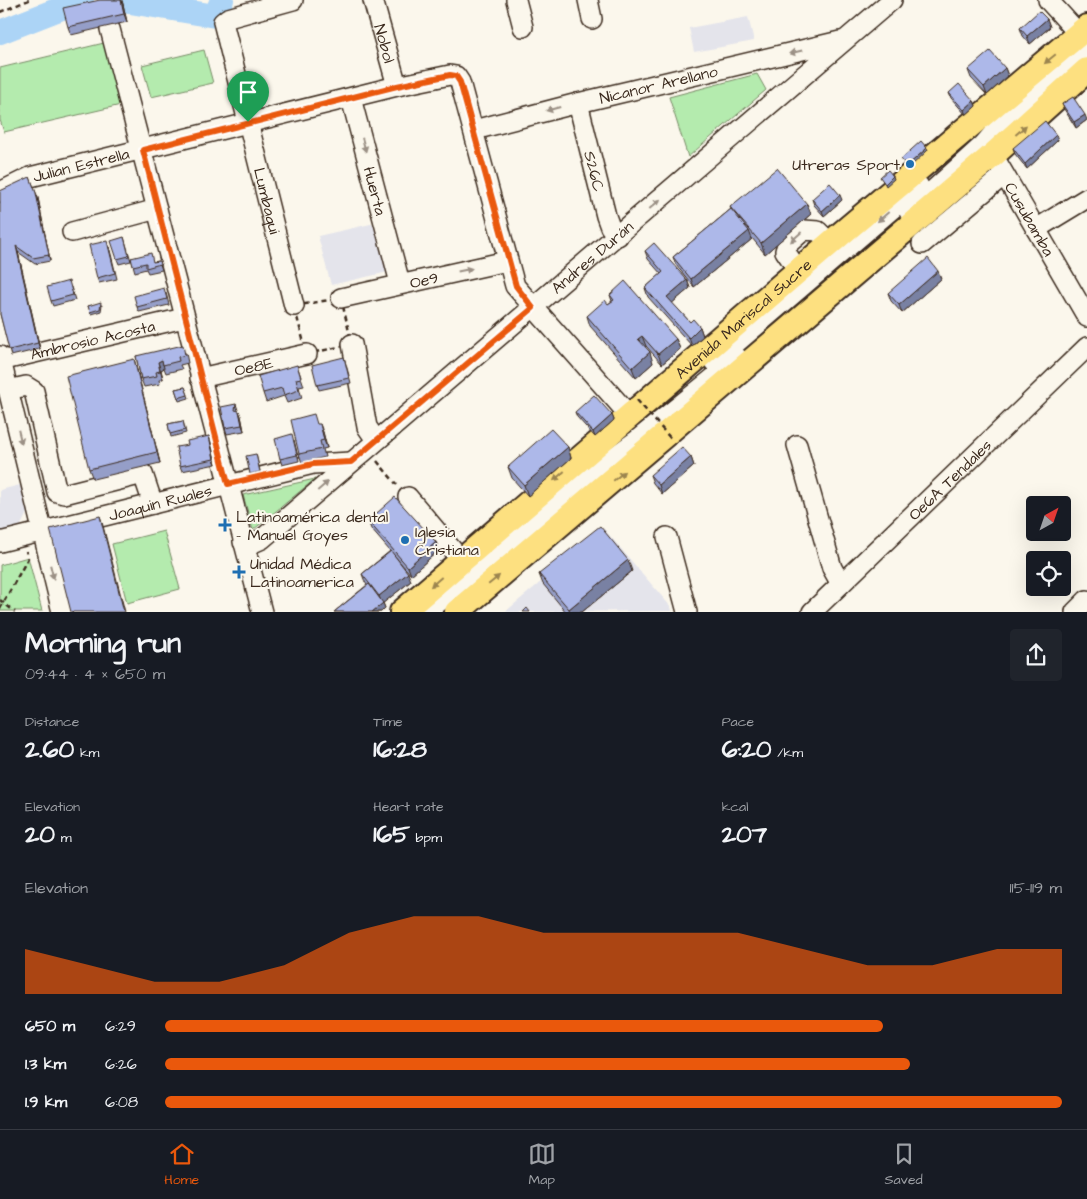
<!DOCTYPE html>
<html lang="en">
<head>
<meta charset="utf-8">
<style>
  :root { --surface:#171b24; --page:#20242c; --text:#f1f3f6; --muted:#9ea1a6; --line:#363941; --accent:#ea580c }
  body { margin:0; font-family:"Architects Daughter",sans-serif; background:var(--page); color:var(--text); height:100vh; display:flex; flex-direction:column; font-size:19px; white-space:nowrap }
  * { box-sizing:border-box; margin:0 }
  p { font-size:16px; color:var(--muted) }
  .icon { flex:none; width:28px; height:28px; fill:none; stroke:currentColor; stroke-width:2; stroke-linecap:round; stroke-linejoin:round }
  .map { position:relative; height:612px; overflow:hidden }
  .details { display:flex; flex-direction:column; background:var(--surface); flex:1 }
  .details>* { flex:none }
  .needle { width:32px; rotate:40deg }
  .fabs { position:absolute; left:1026px; top:496px; display:grid; gap:10px }
  .fabs a { display:grid; place-items:center; width:45px; height:45px; border-radius:5px; background:var(--surface); box-shadow:0 5px 20px #0002; font-size:25px }
  .pin { position:absolute; display:grid; place-items:center; width:42px; height:42px; color:#fff; margin:-51px -21px; border-radius:50% 50% 50% 0; rotate:-45deg; box-shadow:0 0 5px #0007 }
  .pin .icon { rotate:45deg }
  .round { display:grid; place-items:center; flex:none; width:52px; height:52px; border-radius:5px; background:var(--page) }
  .head { display:flex; align-items:center; justify-content:space-between; height:85px; padding:0 25px }
  h1 { font-size:28px; font-weight:700; line-height:38px }
  .figures { display:grid; grid-template-columns:repeat(3,1fr); gap:8px; height:85px; padding:5px 25px }
  .figures div { display:grid; align-content:center }
  .figures b { font-size:25px; font-weight:700 }
  .figures small { font-size:14px; font-weight:400 }
  .figures p { font-size:14px }
  .chart { height:140px; padding:10px 25px }
  .chart p { display:flex; justify-content:space-between }
  .chart svg { width:100%; height:90px; margin-top:5px; fill:var(--accent); opacity:.7 }
  ul { padding:0 25px; list-style:none; font-size:16px }
  li { display:grid; grid-template-columns:80px 60px 1fr; align-items:center; height:38px }
  li i { height:12px; border-radius:6px; background:var(--accent) }
  .tab-bar { display:flex; justify-content:space-around; align-items:center; height:70px; border-top:1px solid var(--line); background:var(--surface); font-size:14px; color:var(--muted) }
  .tab-bar a { display:grid; justify-items:center; gap:2px }
  .tab-bar .current { color:var(--accent) }
  .map>svg:first-child { display:block }
</style>
</head>
<body>
<div class="map">
<svg width="1087" height="612" viewBox="0 0 1087 612">
  <rect width="100%" height="100%" fill="#fbf7ec"/>
  <filter id="ink" filterUnits="userSpaceOnUse"><feTurbulence type="fractalNoise" baseFrequency=".02" numOctaves="2"/><feDisplacementMap in="SourceGraphic" scale="10" xChannelSelector="R" yChannelSelector="G"/><feConvolveMatrix kernelMatrix="1 2 1 2 8 2 1 2 1" color-interpolation-filters="sRGB"/></filter>
  <g filter="url(#ink)">
    <path fill="#e4e4eb" d="M748 17 754 41 694 52 689 28Z
      M375 223 388 272 331 285 318 236Z
      M20 485 28 511 20 527 0 532V490Z
      M604 529 671 607 672 611 505 612Z"/>
    <path fill="#b4ebae" stroke="#788a66" d="M104 43 121 105 4 132 0 120V68Z
      M204 50 213 83 151 97 142 65Z
      M757 74 766 90 688 157 669 97Z
      M315 479 253 530 243 495Z
      M164 531 180 589 127 603 112 544Z
      M28 557 42 611H0V565Z"/>
    <g fill="none" stroke-linecap="round" stroke-linejoin="round">
      <path stroke="#acd4f6" stroke-width="24" d="M118 0 215 16 222 0
        M0 32 82 0"/>
      <g stroke="#3b2a1e" stroke-width="22">
        <g id="minor">
          <path id="s1" d="M293 0 228 18 223 22 294 306"/>
          <path id="s2" d="M373 0 397 86"/>
          <path d="M516 0 523 27"/>
          <path d="M588 0 592 19"/>
          <path d="M1048 0 1079 34"/>
          <path d="M110 29 262 612"/>
          <path id="s3" d="M351 98 400 283"/>
          <path id="s4" d="M578 103 606 216 610 227 618 236"/>
          <path id="s5" d="M474 130 578 103 840 41"/>
          <path id="s6" d="M985 146 993 155 1087 317"/>
          <path id="s7" d="M0 192 30 177 397 86 450 75 456 76 460 82 515 286 629 415"/>
          <path d="M909 212 984 144 1003 122 1087 49"/>
          <path d="M1036 229 1087 198"/>
          <path d="M72 232 157 209"/>
          <path d="M922 244 1004 175"/>
          <path d="M798 270 785 251 787 245 804 230 818 231 830 243"/>
          <path id="s8" d="M341 298 507 261"/>
          <path d="M352 344 367 427 376 440"/>
          <path d="M0 356 62 612"/>
          <path id="s9" d="M0 361 184 318"/>
          <path d="M714 362 919 186"/>
          <path id="s10" d="M200 378 307 354"/>
          <path d="M8 390 26 386 34 391 57 492 64 494 143 474 153 504"/>
          <path d="M797 445 832 568 841 584"/>
          <path d="M408 497 461 560"/>
          <path d="M667 537 687 612"/>
          <path id="s11" d="M0 542 313 464 351 462"/>
          <path id="s12" d="M243 542 253 543 262 539 892 0"/>
          <path d="M427 612 597 469 637 440 738 358"/>
          <path id="s13" d="M812 612 1087 347"/>
          <path d="M1075 612 1087 600"/>
        </g>
      </g>
      <g stroke="#3b2a1e" stroke-width="28">
        <g id="major">
          <path id="s14" d="M402 612 841 234 1087 27"/>
          <path d="M457 612 993 155 1087 70"/>
        </g>
      </g>
      <path stroke="#3b2a1e" stroke-width="2.5" stroke-dasharray="5 4" stroke-linecap="butt" d="M0 12 29 0
        M341 298 352 344 307 354 294 306Z
        M377 461 397 485
        M0 600 15 612
        M0 609 28 558 26 551"/>
      <use href="#minor" stroke="#fbf7ec" stroke-width="19"/>
      <use href="#major" stroke="#fde080" stroke-width="24"/>
      <path stroke="#3b2a1e" stroke-width="2.5" stroke-dasharray="5 4" stroke-linecap="butt" d="M637 400 672 440"/>
    </g>
    <path fill="#959ec8" stroke="#3b2a1e" d="M100 0H122L127 22 71 35 68 27Z
      M1047 19 1050 27 1030 44 1023 36 1020 28Z
      M1005 68 1008 76 987 95 971 78 968 70Z
      M949 93 974 101 976 106 966 115 951 98Z
      M1062 104 1087 120 1076 128 1064 109Z
      M1056 135 1058 140 1027 169 1015 154 1013 148Z
      M30 177 38 198 50 261 35 264 18 252 40 349 11 356 0 314Z
      M812 199 842 200 824 216 814 205Z
      M807 204 811 214 765 254 752 238V239L694 287 676 265 673 257 731 209 730 207Z
      M124 237 131 261 119 264 117 259Z
      M109 246 117 279 99 283 97 278Z
      M645 251 687 280 690 288 672 303 690 322 700 327 703 336 692 346 648 297 645 288 661 274 648 259Z
      M131 258 154 262 159 261 162 270 148 273 146 269 135 272Z
      M941 279 902 313 891 301 888 293Z
      M71 287 75 300 53 306 51 301Z
      M166 293 169 305 139 312 137 307Z
      M610 295 676 339 680 349 662 364 646 346 645 347 653 363 636 378 590 326 587 316 608 304 612 301Z
      M102 305 101 311 91 314 88 306Z
      M186 353 188 363 180 365 182 369 166 373 164 368 161 370 163 379 159 380 160 384 144 387 141 379 136 356Z
      M344 357 351 383 319 390 317 385Z
      M297 365 304 386 299 387 302 398 287 403 284 396 266 402 263 393Z
      M137 370 160 463 93 479 89 469Z
      M185 387 189 398 179 401 175 389Z
      M236 404 238 410 241 416 244 431 227 434 225 428Z
      M575 412 612 415 614 420 595 437 577 417Z
      M183 421 186 433 171 437 168 424Z
      M318 424 323 432 327 448 323 449 325 457 302 463 299 454Z
      M209 436 216 464 182 471 180 466 188 445Z
      M294 440 299 461 282 465 280 459Z
      M568 447 571 458 528 496 512 478 508 467Z
      M256 454 261 475 251 476 250 474Z
      M691 457 694 466 662 494 653 483 650 475Z
      M368 521 436 542 439 550 411 575 393 554 411 581 383 603 385 608 381 612H334L367 585 365 582 362 574 390 551 371 529Z
      M632 571 582 612H566L543 584 539 574Z"/>
    <path fill="#7981a3" stroke="#3b2a1e" d="M121 0 123 4 127 22 124 14Z
      M1047 19 1050 27 1030 44 1027 36Z
      M1005 68 1008 76 987 95 984 87Z
      M974 101 976 106 966 115 964 110Z
      M1085 115 1087 120 1076 128 1074 122Z
      M1056 135 1058 140 1027 169 1025 164Z
      M927 148 928 150 908 169 907 166Z
      M893 176 894 179 886 186 885 184Z
      M36 193 38 198 50 261 49 255Z
      M840 195 842 200 824 216 822 211Z
      M807 204 811 214 765 254 761 243Z
      M749 231 752 239 694 287 691 279Z
      M16 246 18 252 40 349 38 343Z
      M938 271 941 279 902 313 899 305Z
      M687 280 690 288 670 305 667 297Z
      M700 327 703 336 692 346 689 338Z
      M642 336 646 346 642 350 638 339Z
      M676 339 680 349 662 364 658 354Z
      M650 352 653 363 636 378 632 368Z
      M134 359 137 370 160 463 157 452Z
      M162 360 164 368 161 370 163 379 158 362Z
      M239 411 241 416 244 431 242 425Z
      M612 415 614 420 595 437 593 432Z
      M320 424 323 432 327 448 324 440Z
      M209 436 211 442 216 464 214 459Z
      M568 447 571 458 528 496 524 485Z
      M691 457 694 466 662 494 659 485Z
      M100 516 102 522 125 612H124Z
      M436 542 439 550 411 575 408 567Z
      M628 560 632 571 582 612H570L569 609Z
      M408 573 411 581 382 604 379 596Z
      M383 603 385 608 381 612H372Z"/>
    <path fill="#adb8e9" stroke="#3b2a1e" d="M100 0H121L124 14 68 27 63 8Z
      M1039 11 1047 19 1027 36 1020 28Z
      M990 51 1005 68 984 87 968 70Z
      M959 84 974 101 964 110 949 93Z
      M1073 97 1085 115 1074 122 1062 104Z
      M1045 121 1056 135 1025 164 1013 148Z
      M921 141 927 148 907 166 901 159Z
      M777 168 807 204 761 243 730 207Z
      M888 170 893 176 885 184 880 177Z
      M30 177 36 193 49 255 33 258 16 246 38 343 9 350 0 314V191Z
      M830 183 840 195 822 211 812 199Z
      M731 209 749 231 691 279 673 257Z
      M124 237 129 256 117 259 111 241Z
      M107 241 115 273 97 278 89 245Z
      M654 243 687 280 667 297 690 322 693 319 700 327 689 338 645 288 663 272 645 251Z
      M151 253 153 262 159 261 160 264 146 268V263L133 266 131 258Z
      M928 258 938 271 899 305 888 293Z
      M69 281 73 295 51 301 47 287Z
      M625 281 676 339 658 354 642 336 638 339 650 352 632 368 587 316 605 300 608 304 614 300 610 295Z
      M164 288 167 299 137 307 134 296Z
      M101 302 100 309 90 312 88 306Z
      M183 345 185 355 178 357 179 361 163 365 162 360 158 362 160 371 156 372 157 376 141 379 136 356Z
      M344 357 349 378 317 385 312 365Z
      M134 359 157 452 89 469 66 376Z
      M297 365 301 378 296 379 299 390 284 395 282 388 263 393 258 376Z
      M185 387 188 395 178 398 175 389Z
      M594 395 612 415 593 432 575 412Z
      M236 404 235 410 239 411 242 425 225 428 221 407Z
      M314 414 317 424H320L324 440 320 441 322 449 299 454 291 420Z
      M183 421 185 430 170 434 168 424Z
      M551 429 568 447 524 485 508 467Z
      M292 434 297 455 280 459 275 439Z
      M209 436 214 459 180 466 176 447 188 445 187 441Z
      M682 447 691 457 659 485 650 475Z
      M256 454 260 472 250 474 246 456Z
      M395 497 436 542 408 567 368 521Z
      M100 516 124 612H71L50 529Z
      M600 526 628 560 569 609 539 574Z
      M391 551 408 573 379 596 362 574Z
      M369 584 383 603 372 612H334Z
      M527 608 530 612H523Z"/>
    <defs><path id="oneway-solid" d="M-6-.8H1V-3.2L6.5 0L1 3.2V.8H-6Z" transform="scale(1.25)"/></defs>
    <g fill="#9b9085">
      <use href="#oneway-solid" transform="translate(796 52) rotate(167)"/>
      <use href="#oneway-solid" transform="translate(553 109) rotate(165)"/>
      <use href="#oneway-solid" transform="translate(364 145) rotate(75)"/>
      <use href="#oneway-solid" transform="translate(655 204) rotate(-41)"/>
      <use href="#oneway-solid" transform="translate(883 217) rotate(139)"/>
      <use href="#oneway-solid" transform="translate(796 237) rotate(138)"/>
      <use href="#oneway-solid" transform="translate(465 270) rotate(-12)"/>
      <use href="#oneway-solid" transform="translate(20 437) rotate(76)"/>
      <use href="#oneway-solid" transform="translate(323 486) rotate(-41)"/>
      <use href="#oneway-solid" transform="translate(52 572) rotate(76)"/>
    </g>
    <g fill="#9c854f">
      <use href="#oneway-solid" transform="translate(1050 59) rotate(140)"/>
      <use href="#oneway-solid" transform="translate(1021 130) rotate(-42)"/>
      <use href="#oneway-solid" transform="translate(559 476) rotate(139)"/>
      <use href="#oneway-solid" transform="translate(619 476) rotate(-40)"/>
      <use href="#oneway-solid" transform="translate(494 580) rotate(-40)"/>
      <use href="#oneway-solid" transform="translate(436 582) rotate(139)"/>
    </g>
  </g>
  <g fill="none" stroke-linecap="round" stroke-linejoin="round" filter="url(#ink)">
    <g stroke="#fff" stroke-width="10">
      <path id="route" d="M450 75 456 76 460 82 516 286 533 308 351 462 313 464 228 484 143 150 397 86Z"/>
    </g>
    <use href="#route" stroke="#ea580c" stroke-width="6"/>
  </g>
  <g fill="#1f6fb2" stroke="#fbf7ec" stroke-width="2">
    <circle cx="910" cy="164" r="5"/>
    <path d="M222.5 517.5h5v5h5v5h-5v5h-5v-5h-5v-5h5z"/>
    <circle cx="405" cy="540" r="5"/>
    <path d="M236.5 564.5h5v5h5v5h-5v5h-5v-5h-5v-5h5z"/>
  </g>
  <g text-anchor="middle" stroke-width="4" stroke-linejoin="round" paint-order="stroke">
    <g font-size="16" fill="#3b2a1e" stroke="#fbf7ec">
      <text dy="6" stroke="none"><textPath href="#s2" startOffset="45">Nobol</textPath></text>
      <text dy="6" stroke="none"><textPath href="#s5" startOffset="190">Nicanor Arellano</textPath></text>
      <text dy="6" stroke="none"><textPath href="#s7" startOffset="86">Julian Estrella</textPath></text>
      <text dy="6" stroke="none"><textPath href="#s4" startOffset="70">S26C</textPath></text>
      <text dy="6" stroke="none"><textPath href="#s3" startOffset="96">Huerta</textPath></text>
      <text dy="6" stroke="none"><textPath href="#s1" startOffset="258">Lumbaqui</textPath></text>
      <text dy="6" stroke="none"><textPath href="#s6" startOffset="86">Cusubamba</textPath></text>
      <text dy="6" stroke="none"><textPath href="#s12" startOffset="454">Andres Durán</textPath></text>
      <text dy="6" stroke="none"><textPath href="#s8" startOffset="85">Oe9</textPath></text>
      <text dy="6" stroke="none"><textPath href="#s14" startOffset="450">Avenida Mariscal Sucre</textPath></text>
      <text dy="6" stroke="none"><textPath href="#s9" startOffset="95">Ambrosio Acosta</textPath></text>
      <text dy="6" stroke="none"><textPath href="#s10" startOffset="55">Oe8E</textPath></text>
      <text dy="6" stroke="none"><textPath href="#s13" startOffset="191">Oe6A Tendales</textPath></text>
      <text dy="6" stroke="none"><textPath href="#s11" startOffset="165">Joaquin Ruales</textPath></text>
    </g>
    <g font-size="16" fill="#3b2a1e" stroke="#fbf7ec" text-anchor="start">
      <text x="900" y="170" text-anchor="end">Utreras Sport</text>
      <text x="236" y="522">Latinoamérica dental<tspan x="236" dy="18">- Manuel Goyes</tspan></text>
      <text x="415" y="537">Iglesia<tspan x="415" dy="18">Cristiana</tspan></text>
      <text x="250" y="569">Unidad Médica<tspan x="250" dy="18">Latinoamerica</tspan></text>
    </g>
  </g>
</svg>
<div class="fabs">
<a><svg class="needle" viewBox="-14 -14 28 28"><path d="M0-13l5 13h-10z" fill="#e53935"/><path d="M0 13l5-13h-10z" fill="#9ea1a6"/></svg></a>
<a><svg class="icon" aria-label="locate" viewBox="0 0 24 24"><circle cx="12" cy="12" r="6"/><path d="M12 2v4M12 18v4M2 12h4M18 12h4"/></svg></a>
</div>
<div class="pin" style="left:248px;top:122px;background:#1e9e55"><svg class="icon" aria-label="arrive" viewBox="0 0 24 24"><path d="M6 21V4h12l-3 4 3 4H6"/></svg></div>
</div>
<section class="details">
<div class="head"><div><h1>Morning run</h1><p>09:44 · 4 × 650 m</p></div><a class="round"><svg class="icon" aria-label="share" viewBox="0 0 24 24"><path d="M12 15V3M7 8l5-5 5 5M5 13v7h14v-7"/></svg></a></div>
<div class="figures">
<div><p>Distance</p><b>2.60<small> km</small></b></div>
<div><p>Time</p><b>16:28</b></div>
<div><p>Pace</p><b>6:20<small> /km</small></b></div>
</div>
<div class="figures">
<div><p>Elevation</p><b>20<small> m</small></b></div>
<div><p>Heart rate</p><b>165<small> bpm</small></b></div>
<div><p>kcal</p><b>207</b></div>
</div>
<div class="chart"><p><span>Elevation</span>115–119 m</p>
<svg viewBox="0 0 160 44" preserveAspectRatio="none"><path d="M0 44V22L10 30L20 38L30 38L40 30L50 14L60 6L70 6L80 14L90 14L100 14L110 14L120 22L130 30L140 30L150 22L160 22V44z"/></svg>
</div>
<ul>
<li><b>650 m</b>6:29<i style="width:80%"></i></li>
<li><b>1.3 km</b>6:26<i style="width:83%"></i></li>
<li><b>1.9 km</b>6:08<i style="width:100%"></i></li>
</ul>
</section>
<nav class="tab-bar">
<a class="current"><svg class="icon" aria-label="home" viewBox="0 0 24 24"><path d="M3 11l9-7 9 7M6 9v11h12V9"/></svg>Home</a>
<a><svg class="icon" aria-label="map" viewBox="0 0 24 24"><path d="M3 6l6-2 6 2 6-2v14l-6 2-6-2-6 2zM9 4v14M15 6v14"/></svg>Map</a>
<a><svg class="icon" aria-label="saved" viewBox="0 0 24 24"><path d="M7 4h10v16l-5-4-5 4z"/></svg>Saved</a>
</nav>
</body>
</html>
